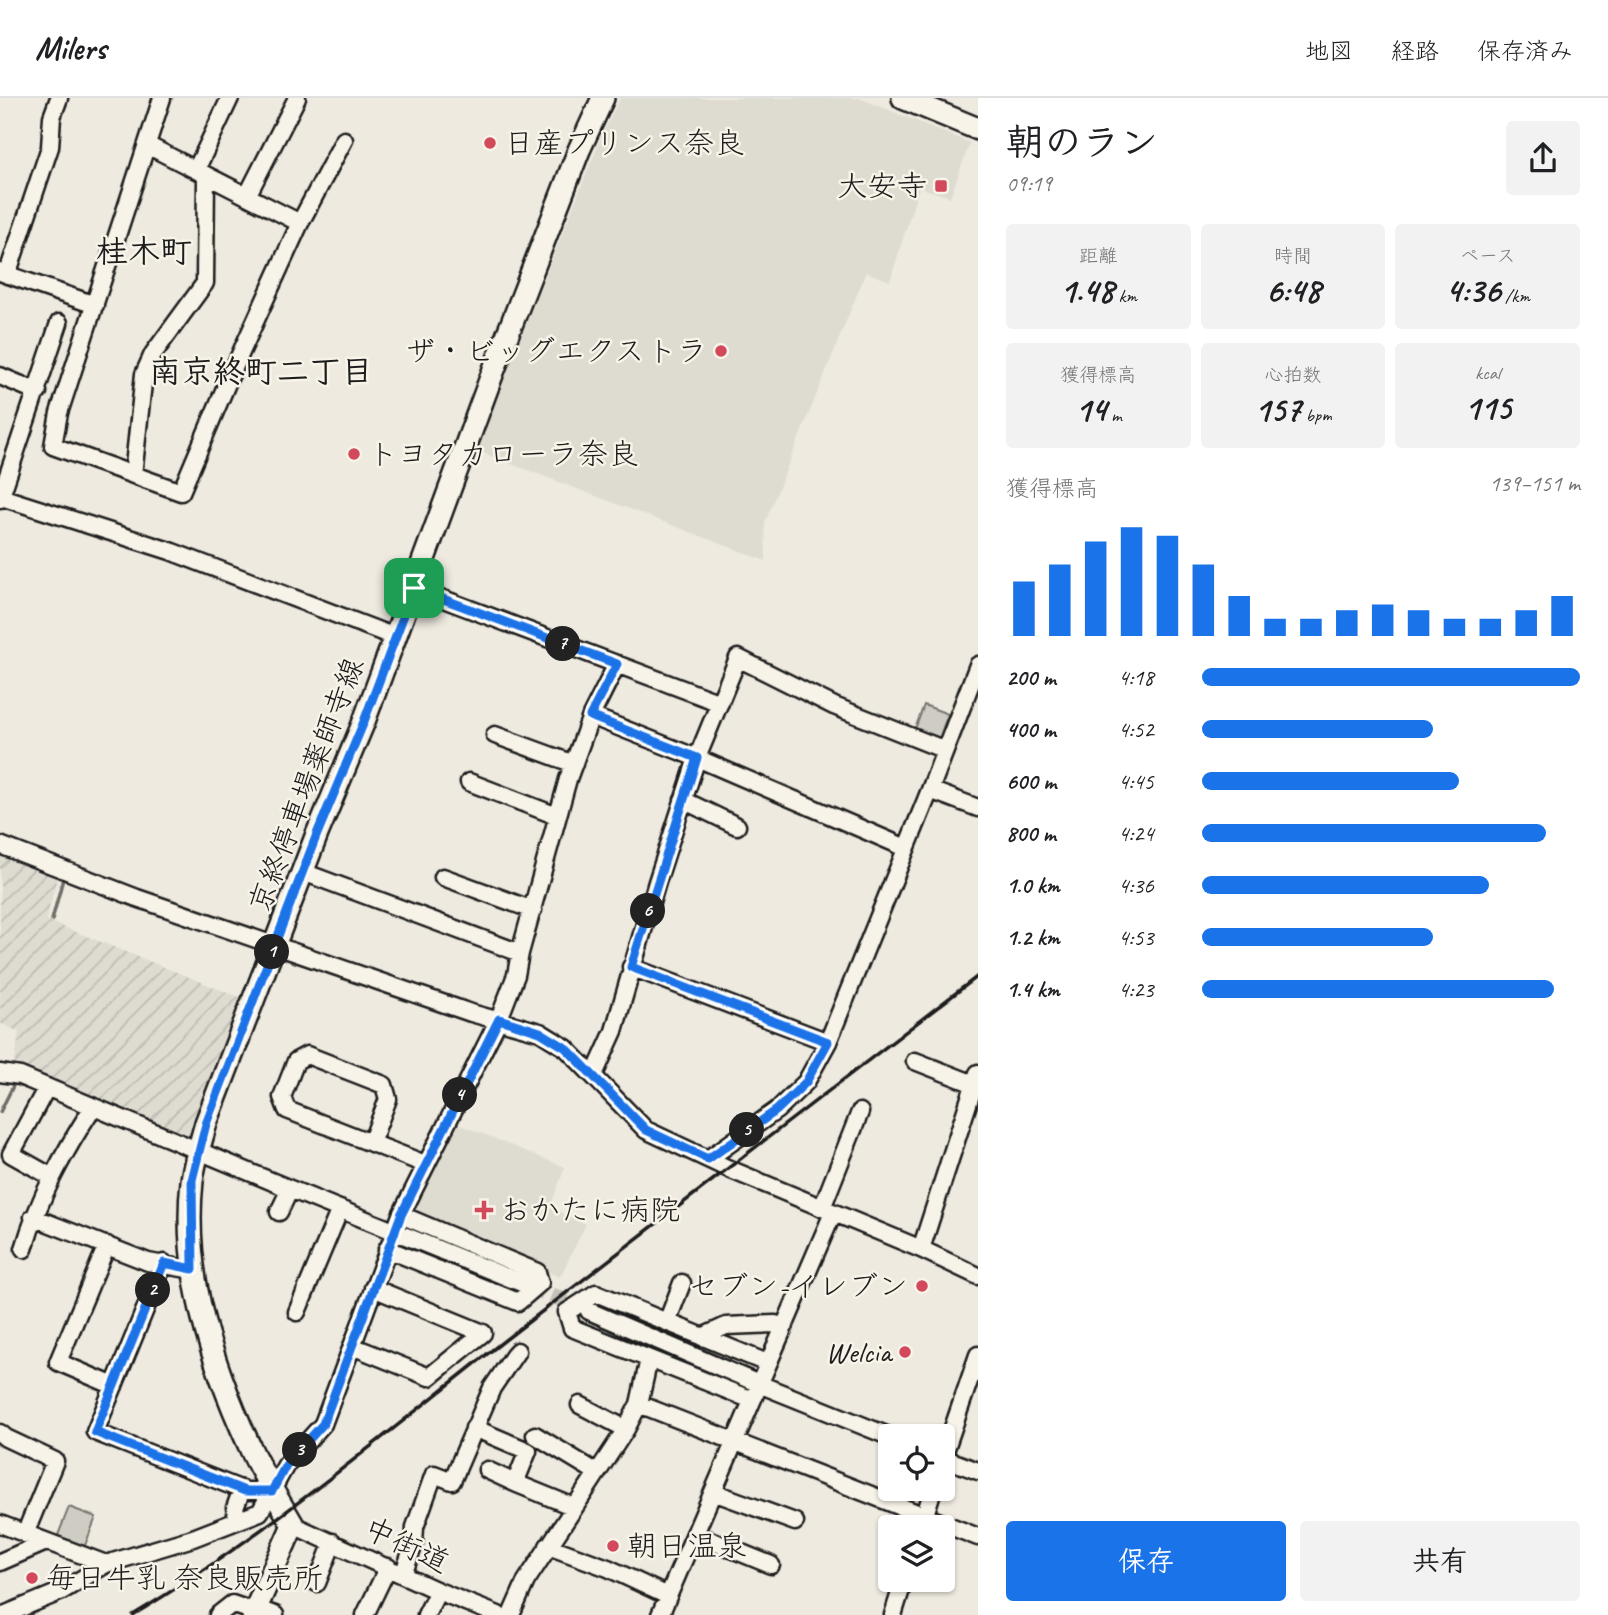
<!DOCTYPE html>
<html lang="ja">
<head>
<meta charset="utf-8">
<style>
  :root { --surface:#fff; --page:#f2f2f2; --text:#202124; --muted:#757577; --line:#e0e0e0; --accent:#1a73e8 }
  body { margin:0; font-family:Caveat,"Klee One",sans-serif; background:var(--page); color:var(--text); height:100vh; display:flex; flex-direction:column; font-size:26px; white-space:nowrap }
  * { box-sizing:border-box; margin:0 }
  p { font-size:23px; color:var(--muted) }
  .icon { flex:none; width:38px; height:38px; fill:none; stroke:currentColor; stroke-width:2; stroke-linecap:round; stroke-linejoin:round }
  .map { position:relative; flex:1; overflow:hidden }
  .panel { display:flex; flex-direction:column; background:var(--surface); width:630px }
  .panel>* { flex:none }
  .tools { position:absolute; left:878px; top:1326px; display:grid; gap:14px }
  .tools a { display:grid; place-items:center; width:77px; height:77px; border-radius:7px; background:var(--surface); box-shadow:0 2px 5px #0004; font-size:35px }
  .pin { position:absolute; display:grid; place-items:center; width:60px; height:60px; color:#fff; margin:-30px; border-radius:14px; box-shadow:0 4px 10px #0006 }
  .km { position:absolute; width:35px; height:35px; margin:-18px; border-radius:50%; background:#222; color:#fff; font-size:19px; line-height:35px; text-align:center }
  .round { display:grid; place-items:center; flex:none; width:74px; height:74px; border-radius:7px; background:var(--page) }
  .headline { display:flex; align-items:center; justify-content:space-between; height:119px; padding:0 28px }
  h1 { font-size:38px; font-weight:700; line-height:52px }
  .metrics { display:grid; grid-template-columns:repeat(3,1fr); gap:10px; height:119px; padding:7px 28px }
  .metrics div { display:grid; align-content:center; border-radius:7px; background:var(--page); text-align:center }
  .metrics b { font-size:35px; font-weight:700 }
  .metrics small { font-size:19px; font-weight:400 }
  .metrics p { font-size:19px }
  .chart { height:196px; padding:14px 28px }
  .chart p { display:flex; justify-content:space-between }
  .chart svg { width:100%; height:126px; margin-top:7px; stroke:var(--accent); stroke-width:6 }
  .primary-button { display:flex; gap:14px; margin-top:auto; padding:14px 28px }
  .primary-button a { flex:1; height:80px; border-radius:7px; background:var(--accent); color:#fff; font-size:28px; font-weight:700; line-height:80px; text-align:center }
  .primary-button a+a { background:var(--page); color:var(--text) }
  ul { padding:0 28px; list-style:none; font-size:23px }
  li { display:grid; grid-template-columns:112px 84px 1fr; align-items:center; height:52px }
  li i { height:18px; border-radius:9px; background:var(--accent) }
  header { display:flex; align-items:center; gap:42px; box-sizing:border-box; height:98px; padding:0 35px; background:var(--surface); border-bottom:2px solid var(--line) }
  header strong { font-size:33px }
  nav { display:flex; gap:38px; margin-inline-start:auto; font-size:24px }
  main { display:flex; flex:1; min-height:0 }
  .map>svg:first-child { display:block }
</style>
</head>
<body>
<header>
<strong>Milers</strong>
<nav><a>地図</a><a>経路</a><a>保存済み</a></nav>
</header>
<main>
<div class="map">
<svg width="978" height="1517" viewBox="0 0 978 1517">
  <defs>
    <pattern id="industrial-furrows" width="10" height="10" patternUnits="userSpaceOnUse" patternTransform="scale(1.75)"><rect width="10" height="10" fill="#dedbd1"/><path d="M-1 1l2-2M0 10L10 0M9 11l2-2" fill="none" stroke="#bebbb3"/></pattern>
  </defs>
  <rect width="100%" height="100%" fill="#eeeae0"/>
  <filter id="ink" filterUnits="userSpaceOnUse"><feTurbulence type="fractalNoise" baseFrequency=".0143" numOctaves="2"/><feDisplacementMap in="SourceGraphic" scale="14" xChannelSelector="R" yChannelSelector="G"/><feConvolveMatrix kernelMatrix="1 2 1 2 8 2 1 2 1" color-interpolation-filters="sRGB"/></filter>
  <g filter="url(#ink)">
    <path fill="#dedbd1" d="M620 0H859L970 45 950 99 919 89 890 183 866 174 765 424 766 463 475 352 603 35Z
      M453 1024 565 1069 550 1110 586 1126 560 1179 408 1115Z"/>
    <path fill="url(#industrial-furrows)" d="M0 753 58 777 46 822 244 901 193 1045 14 970 19 934 0 925Z"/>
    <path fill="#cfccc3" stroke="#767470" stroke-width="2" d="M924 607 948 616 936 648 912 639Z
      M69 1409 96 1419 82 1455 55 1445Z"/>
    <g fill="none" stroke-linecap="round" stroke-linejoin="round">
      <path stroke="#6f6d69" stroke-width="3.5" d="M52 822 64 777
        M0 1014 16 982"/>
      <path stroke="#c4c1b9" stroke-width="16" stroke-dasharray="16 8" stroke-linecap="butt" d="M529 1188 588 1212"/>
      <g stroke="#1c1c1c" stroke-width="21">
        <path id="minor" d="M147 47 300 125 228 283 181 394 53 348 59 315 162 0
          M196 72 230 0
          M247 98 297 0
          M300 125 344 42
          M0 174 95 207
          M7 177 50 49 52 19 59 0
          M0 278 38 294
          M133 377 144 276 153 256 205 185 206 77
          M1 399 170 453 395 539
          M0 401 59 225
          M414 490 720 605
          M591 618 697 660 906 750
          M495 637 574 666
          M469 684 557 718
          M930 692 978 710
          M683 702 737 728
          M0 747 137 800 471 915 540 934 566 950 646 1032 729 1071 921 1151 978 1178
          M303 774 520 855
          M443 779 533 812
          M631 869 828 944
          M915 963 974 986
          M0 975 20 978 290 1091 529 1188
          M594 977 614 933 657 784 697 660 738 560 834 608 945 652
          M47 989 11 1056 52 1079
          M371 1045 388 1001 384 987 307 957 296 963 282 999 287 1012 425 1066
          M708 1061 777 1012 806 984 828 944 930 692 978 567
          M822 1110 860 1014
          M279 1114 290 1091
          M33 1119 148 1164 193 1172
          M107 1147 58 1264 114 1288
          M24 1151C39 1099 64 1054 93 1009
          M387 1151 518 1204 540 1185 537 1174 401 1117
          M921 1151 978 975
          M164 1165 95 1334 245 1393H272
          M589 1213 759 1286 891 1339
          M297 1214 340 1111
          M667 1224 682 1185
          M702 1239 726 1228 775 1226 783 1228
          M352 1248 429 1279 483 1235 373 1190
          M752 1302 572 1230 567 1214 596 1195 767 1265
          M639 1306 978 1439
          M580 1307 626 1331
          M474 1330 528 1353 515 1385 574 1409
          M0 1335 6 1340 55 1363 25 1436
          M535 1337 596 1374
          M943 1359 978 1257
          M943 1360 978 1373
          M487 1372 515 1385
          M713 1394 795 1424
          M238 1422 235 1410 242 1391
          M0 1426 106 1466 193 1440 260 1414 286 1367 323 1326 401 1117 499 921 516 877 520 855 568 681 591 618 617 566
          M293 1427 438 1493 498 1517
          M921 1430 933 1391
          M695 1436 771 1467
          M548 1448 608 1470 668 1498
          M0 1464 46 1444
          M403 1477 414 1446 415 1429 434 1376 452 1383 492 1290 517 1253
          M317 1485 333 1444
          M257 1511 275 1517
          M4 1517 62 1493 106 1466
          M218 1517 232 1506 255 1514
          M365 1517 388 1469
          M426 1517 438 1493
          M511 1517 526 1483 626 1331 639 1306 649 1261
          M660 1517 833 1115
          M893 1517 904 1482"/>
      </g>
      <g stroke="#1c1c1c" stroke-width="26">
        <path id="major" d="M903 0 978 31
          M253 1517 293 1427C278 1401 261 1375 249 1347 211 1264 182 1175 192 1083 194 1064 201 1044 206 1025L317 736 363 626 493 274 579 52 603 0"/>
      </g>
      <use href="#minor" stroke="#f7f3e8" stroke-width="16"/>
      <use href="#major" stroke="#f7f3e8" stroke-width="21"/>
      <path stroke="#1c1c1c" stroke-width="3.5" d="M133 1517C265 1438 384 1337 505 1242 662 1120 821 1000 978 878"/>
    </g>
  </g>
  <g fill="none" stroke-linecap="round" stroke-linejoin="round" filter="url(#ink)">
    <g stroke="#fff" stroke-width="14">
      <path id="route" d="M414 490 617 566 590 618 697 660 631 869 828 944 806 984 777 1012 708 1061 646 1032 566 950 540 934 499 921 401 1117 323 1326 286 1367 272 1393H245L95 1334 164 1165 193 1171 192 1082 206 1026 317 736 363 626Z"/>
    </g>
    <use href="#route" stroke="#1a73e8" stroke-width="9"/>
  </g>
  <g fill="#d1495b" stroke="#f7f3e8" stroke-width="2.5">
    <circle cx="490" cy="45" r="7"/>
    <rect x="934" y="81" width="14" height="14" rx="3.5"/>
    <circle cx="721" cy="253" r="7"/>
    <circle cx="354" cy="356" r="7"/>
    <path d="M480.5 1101.5h7v7h7v7h-7v7h-7v-7h-7v-7h7z"/>
    <circle cx="922" cy="1188" r="7"/>
    <circle cx="905" cy="1254" r="7"/>
    <circle cx="613" cy="1448" r="7"/>
    <circle cx="32" cy="1480" r="7"/>
  </g>
  <g text-anchor="middle" stroke-width="5" stroke-linejoin="round" paint-order="stroke">
    <g font-size="30" fill="#1c1c1c" stroke="#f7f3e8" text-anchor="start">
      <text x="504" y="55">日産プリンス奈良</text>
      <text x="927" y="98" text-anchor="end">大安寺</text>
      <text x="707" y="263" text-anchor="end">ザ・ビッグエクストラ</text>
      <text x="368" y="366">トヨタカローラ奈良</text>
      <text x="500" y="1122">おかたに病院</text>
      <text x="908" y="1198" text-anchor="end">セブン-イレブン</text>
      <text x="891" y="1264" text-anchor="end">Welcia</text>
      <text x="627" y="1458">朝日温泉</text>
      <text x="46" y="1490">毎日牛乳 奈良販売所</text>
    </g>
    <g font-size="30" fill="#1c1c1c" stroke="#f7f3e8">
      <text transform="translate(306 687) rotate(-69)" y="10">京終停車場薬師寺線</text>
      <text transform="translate(407 1447) rotate(25)" y="10">中街道</text>
    </g>
    <g font-size="32" font-weight="bold" fill="#1c1c1c" stroke="#f7f3e8">
      <text x="144" y="164">桂木町</text>
      <text x="261" y="284">南京終町二丁目</text>
    </g>
  </g>
</svg>
<div class="tools">
<a><svg class="icon" aria-label="locate" viewBox="0 0 24 24"><circle cx="12" cy="12" r="6"/><path d="M12 2v4M12 18v4M2 12h4M18 12h4"/></svg></a>
<a><svg class="icon" aria-label="layers" viewBox="0 0 24 24"><path d="M12 4l9 5-9 5-9-5zM3 14l9 5 9-5"/></svg></a>
</div>
<div class="pin" style="left:414px;top:490px;background:#1e9e55"><svg class="icon" aria-label="arrive" viewBox="0 0 24 24"><path d="M6 21V4h12l-3 4 3 4H6"/></svg></div>
<b class="km" style="left:272px;top:854px">1</b>
<b class="km" style="left:153px;top:1192px">2</b>
<b class="km" style="left:300px;top:1352px">3</b>
<b class="km" style="left:460px;top:997px">4</b>
<b class="km" style="left:747px;top:1032px">5</b>
<b class="km" style="left:648px;top:813px">6</b>
<b class="km" style="left:563px;top:546px">7</b>
</div>
<section class="panel">
<div class="headline"><div><h1>朝のラン</h1><p>09:19</p></div><a class="round"><svg class="icon" aria-label="share" viewBox="0 0 24 24"><path d="M12 15V3M7 8l5-5 5 5M5 13v7h14v-7"/></svg></a></div>
<div class="metrics">
<div><p>距離</p><b>1.48<small> km</small></b></div>
<div><p>時間</p><b>6:48</b></div>
<div><p>ペース</p><b>4:36<small> /km</small></b></div>
</div>
<div class="metrics">
<div><p>獲得標高</p><b>14<small> m</small></b></div>
<div><p>心拍数</p><b>157<small> bpm</small></b></div>
<div><p>kcal</p><b>115</b></div>
</div>
<div class="chart"><p><span>獲得標高</span>139–151 m</p>
<svg viewBox="0 0 160 44" preserveAspectRatio="none"><path d="M5 44V25M15 44V19M25 44V11M35 44V6M45 44V9M55 44V19M65 44V30M75 44V38M85 44V38M95 44V35M105 44V33M115 44V35M125 44V38M135 44V38M145 44V35M155 44V30"/></svg>
</div>
<ul>
<li><b>200 m</b>4:18<i style="width:100%"></i></li>
<li><b>400 m</b>4:52<i style="width:61%"></i></li>
<li><b>600 m</b>4:45<i style="width:68%"></i></li>
<li><b>800 m</b>4:24<i style="width:91%"></i></li>
<li><b>1.0 km</b>4:36<i style="width:76%"></i></li>
<li><b>1.2 km</b>4:53<i style="width:61%"></i></li>
<li><b>1.4 km</b>4:23<i style="width:93%"></i></li>
</ul>
<div class="primary-button"><a>保存</a><a>共有</a></div>
</section>
</main>
</body>
</html>
